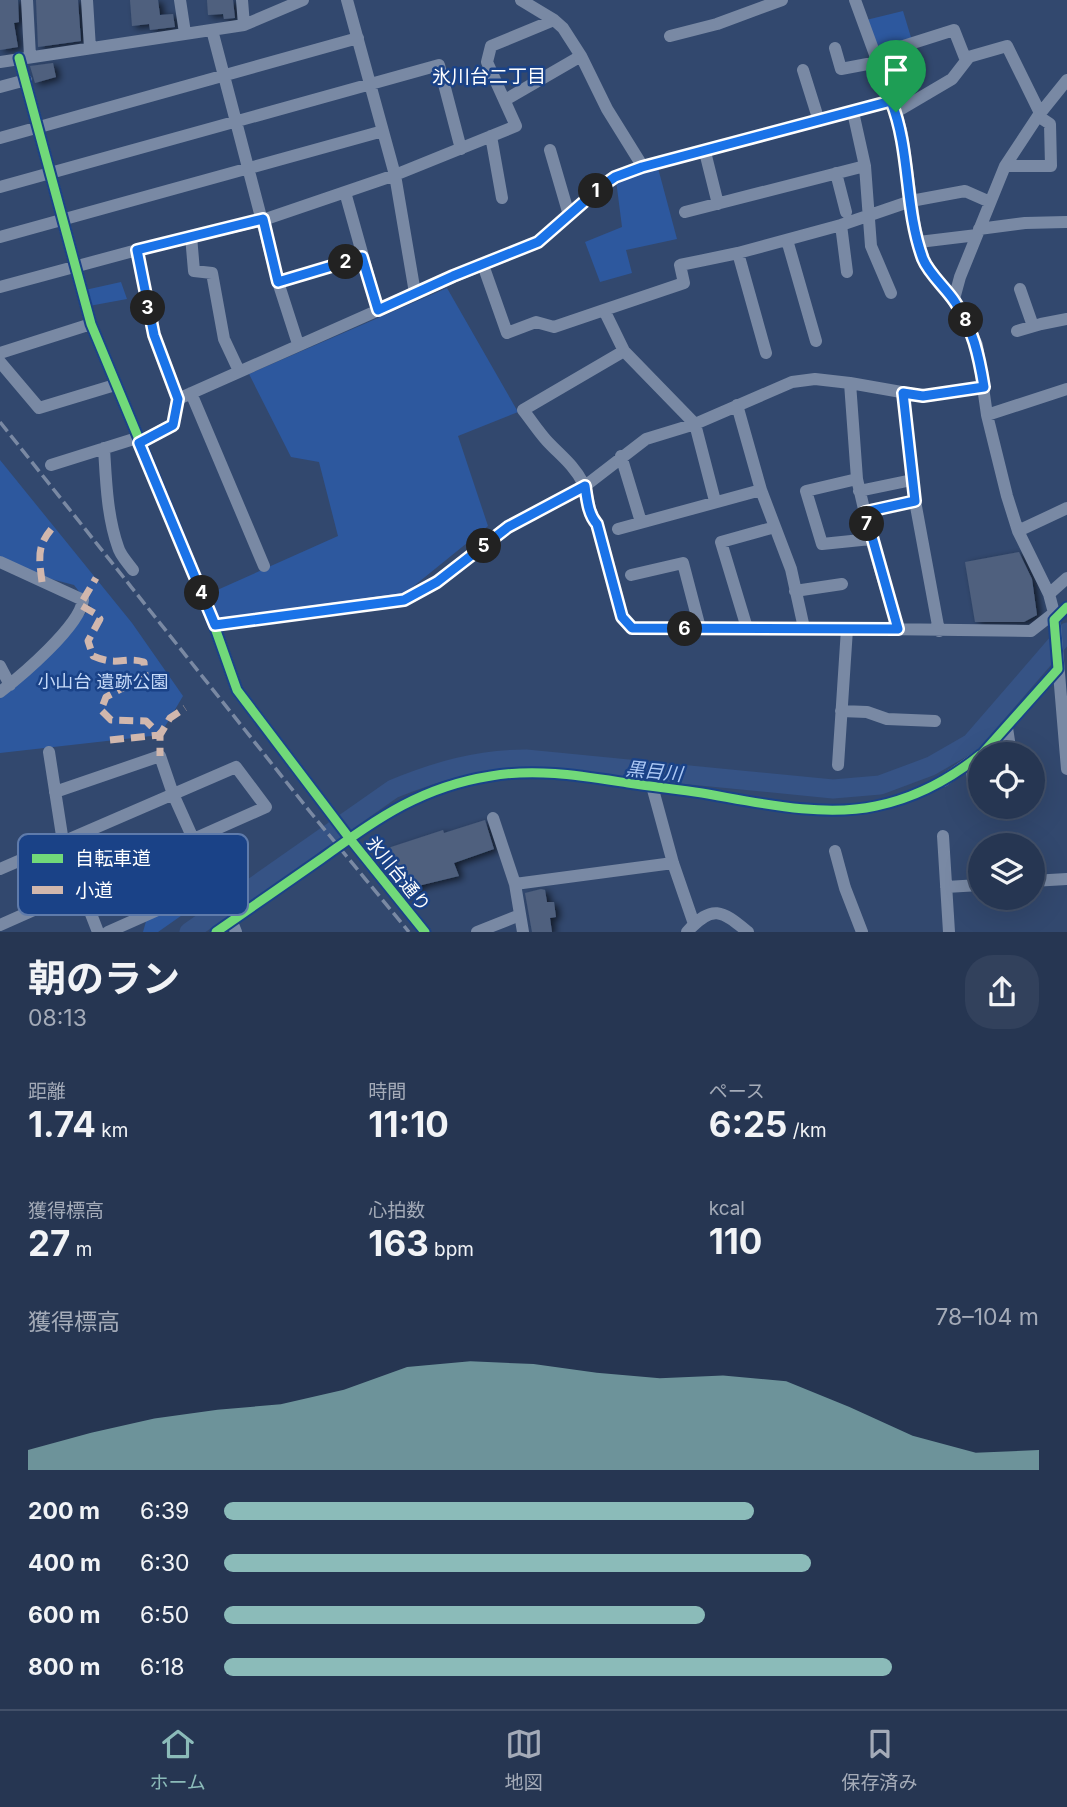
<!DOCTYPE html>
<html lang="ja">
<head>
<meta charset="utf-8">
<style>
  :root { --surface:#263652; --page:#32415c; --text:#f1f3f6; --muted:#a4abb8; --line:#425069; --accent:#8bbbb9 }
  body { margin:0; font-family:Inter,"Noto Sans JP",sans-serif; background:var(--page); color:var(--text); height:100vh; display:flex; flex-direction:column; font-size:26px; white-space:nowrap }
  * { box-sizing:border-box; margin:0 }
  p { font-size:23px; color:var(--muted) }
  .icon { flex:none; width:38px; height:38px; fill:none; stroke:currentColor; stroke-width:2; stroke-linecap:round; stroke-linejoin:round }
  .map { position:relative; height:932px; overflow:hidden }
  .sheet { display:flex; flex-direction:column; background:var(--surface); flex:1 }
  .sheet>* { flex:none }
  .buttons { position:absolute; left:968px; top:742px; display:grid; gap:14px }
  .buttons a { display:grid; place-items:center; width:77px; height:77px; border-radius:50%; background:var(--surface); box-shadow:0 7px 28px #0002,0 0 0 2px var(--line); font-size:35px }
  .pin { position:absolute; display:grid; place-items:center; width:60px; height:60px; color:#fff; margin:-72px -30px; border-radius:50% 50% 50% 0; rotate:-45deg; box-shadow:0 0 7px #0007 }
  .pin .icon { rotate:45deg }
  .km { position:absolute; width:35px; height:35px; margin:-18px; border-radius:50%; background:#222; color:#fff; font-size:19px; line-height:35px; text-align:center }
  .round { display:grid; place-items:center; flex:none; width:74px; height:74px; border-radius:28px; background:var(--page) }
  .headline { display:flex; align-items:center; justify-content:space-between; height:119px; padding:0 28px }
  h1 { font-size:38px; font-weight:700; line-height:52px }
  .figures { display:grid; grid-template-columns:repeat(3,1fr); gap:10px; height:119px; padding:7px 28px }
  .figures div { display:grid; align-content:center }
  .figures b { font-size:35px; font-weight:700 }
  .figures small { font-size:19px; font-weight:400 }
  .figures p { font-size:19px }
  .chart { height:196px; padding:14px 28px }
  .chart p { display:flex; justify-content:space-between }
  .chart svg { width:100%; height:126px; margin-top:7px; fill:var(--accent); opacity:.7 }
  ul { padding:0 28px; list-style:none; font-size:23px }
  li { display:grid; grid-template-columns:112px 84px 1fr; align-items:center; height:52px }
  li i { height:18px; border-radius:9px; background:var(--accent) }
  .dock { display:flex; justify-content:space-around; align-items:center; height:98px; border-top:2px solid var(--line); background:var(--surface); font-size:19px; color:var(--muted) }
  .dock a { display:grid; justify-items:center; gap:4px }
  .dock .active { color:var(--accent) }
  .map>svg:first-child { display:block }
</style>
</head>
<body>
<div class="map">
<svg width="1067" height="932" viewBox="0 0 1067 932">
  <defs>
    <filter id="shadow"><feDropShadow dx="4.5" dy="2.5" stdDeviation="3.5" flood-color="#0009"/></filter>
  </defs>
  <rect width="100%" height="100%" fill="#32486e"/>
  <path fill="#2d589e" d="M903 11 913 44 874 53 862 21Z
    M658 168 677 239 626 250 632 273 600 282 585 242 622 227 616 180Z
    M121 282 127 299 89 306 85 290Z
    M447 288 518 412 458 436 488 526 404 594 215 619V591L338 536 319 462 291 457 249 374Z
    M0 460 132 623 183 696 160 735 0 753V689L70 631 91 607 74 585 36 575 0 556Z
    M205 899 158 932H143L148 914Z"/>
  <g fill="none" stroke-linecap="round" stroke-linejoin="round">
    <path stroke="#365385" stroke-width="19" d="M189 932 393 789C437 771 478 759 526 759L833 789 880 785 931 766 971 743 1067 632"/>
  </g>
  <path fill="#4f607e" filter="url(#shadow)" d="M0 0H18L19 22 14 23 18 47 0 50Z
    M36 0H78L81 41 38 47Z
    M130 0H158L160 15 173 14 175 27 150 30 149 24 132 26Z
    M207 0H233L235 18 224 19 223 14 208 15Z
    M53 63 56 77 35 83 30 66Z
    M1019 552 1032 579 1037 615 1024 622H975L965 562Z
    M485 820 494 849 454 863 459 876 422 885 408 896 377 858 391 847 443 830 444 833Z
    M541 889 545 890 547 902H554L556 917 550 918 552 932H532L525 893Z"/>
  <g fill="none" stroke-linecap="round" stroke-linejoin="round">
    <path stroke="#7989a4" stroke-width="12" d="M27 0 30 56
      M87 0 90 48
      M180 0 185 33
      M242 0 244 25
      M347 0 395 175 415 293
      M521 0 554 20 563 28 581 56 607 109 643 167
      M855 0 896 112 902 134 915 227 924 261 963 314 977 345 987 415 1007 496 1018 531 1049 594 1054 613 1067 769
      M212 30 278 282 298 344
      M670 36 717 24 782 0
      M835 48 841 69 878 62
      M875 55 954 30 965 58 1007 46 1040 113
      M19 58 91 324 173 521 214 625 237 690 350 839 425 932
      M0 62 244 25 303 0
      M803 70 819 121
      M0 87 26 80
      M505 100 581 56
      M853 112 865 166 871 246 891 293
      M896 112 952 79 969 57
      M491 136 502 198
      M0 138 358 38
      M550 150 569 215
      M705 152 718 204
      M1005 166H1051L1050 124 1038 116
      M836 173 846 212
      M0 187 439 65 461 149
      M345 192 378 310
      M685 212 865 166
      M841 225 847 272
      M979 229 1025 223 1066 222
      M191 236 194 271 212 273 224 339 239 371
      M0 237 383 131
      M787 240 816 341
      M919 242 977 235
      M137 250 154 335 178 399 173 424 139 443
      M738 253 766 353
      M483 265 507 333 536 322 554 327 604 310 624 351 695 424 715 501
      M278 282 362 257
      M0 287 137 250 263 220 395 175 516 126 487 62 491 46 554 20
      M1020 289 1033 326
      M954 299 960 277 1005 166 1038 116 1067 80
      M604 310 684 283 680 265 738 253 841 225 911 201 965 191 990 202
      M1017 331 1041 324 1067 319
      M624 351 523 410C531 420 538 431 547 441 560 455 574 465 583 483 590 496 587 512 597 524L622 617 632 628H804L1031 631 1054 613
      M0 353 91 324
      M0 362 39 408 115 385
      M850 383 857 479 871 539 898 629
      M191 393 264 566
      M903 393 915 501 939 631
      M178 399 453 277 538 242 602 186 615 177 643 167 892 101
      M737 405 761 490 791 569 804 628
      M987 415 1067 389
      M104 448C106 480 107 516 118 547 120 555 128 563 133 570
      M621 456 641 522
      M51 465 137 438
      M857 479 806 491 822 544 871 539
      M859 491 912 480
      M865 512 915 501
      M618 529 761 490
      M1018 531 1067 508
      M0 562 83 600C80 626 21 676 0 692
      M631 575 683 563 700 628
      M795 591 842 584
      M1049 594 1067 578
      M214 625 404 599 437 582 507 527 585 486 646 439 695 424 792 382 815 379 850 383 924 396 984 387
      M747 628 721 542 775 527
      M0 666 10 685
      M841 711 867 712 887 719 935 721
      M1007 728 1011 754
      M49 752 63 842 98 932
      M982 754 1058 669
      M971 763 973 781 980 782
      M838 765 847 629
      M943 781 980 755
      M652 786 673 863 694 924
      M55 792 160 756 173 794 217 892
      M493 818 515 884 523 932
      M943 836 949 932
      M835 851 845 888 862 932
      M0 869 236 767 266 807 0 925
      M1032 881 1067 879
      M515 884 673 863
      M946 887 980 885
      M232 922 236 932
      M108 932 180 900 205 899
      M477 932 520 915
      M687 932C713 903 722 911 748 932"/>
    <path stroke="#7a89a3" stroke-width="3.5" stroke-dasharray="12 5" stroke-linecap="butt" d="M0 422 311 813 409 932"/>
    <path stroke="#d1b7ad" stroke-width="7" stroke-dasharray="14 7" stroke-linecap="butt" d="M42 582C39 557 36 546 54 526
      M83 600 96 578
      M82 606 96 614 100 619 88 641 93 656C118 667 125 656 144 662L145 676 106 697 101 710 111 720 146 721 160 735 170 718 185 708
      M110 740 160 735V756"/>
    <g stroke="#1a4287" stroke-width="13">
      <path id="cycleway" d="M19 58 91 324 173 521 214 625 237 690 350 839 425 932
        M982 754 1058 669 1054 620 1067 607
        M216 932C251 908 286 883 321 859 377 819 420 787 491 776 537 768 582 776 628 783 653 787 677 789 702 793 755 802 822 818 876 806 915 798 949 780 980 755"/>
    </g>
    <use href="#cycleway" stroke="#71d979" stroke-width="9"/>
  </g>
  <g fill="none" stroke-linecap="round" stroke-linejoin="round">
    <g stroke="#fff" stroke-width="14">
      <path id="route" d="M891 101C911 151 904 208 923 259 929 274 946 288 955 302 973 328 979 356 984 387L923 396 903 393 915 501 865 512 898 629 632 628 622 617 597 524C588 514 587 499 585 486L508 527 437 582 404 600 215 625 139 443 173 425 178 399 154 335 137 250 263 219 278 282 362 257 378 310 453 276 538 242 602 186 615 177 642 167Z"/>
    </g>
    <use href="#route" stroke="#1a73e8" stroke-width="9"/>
  </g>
  <g text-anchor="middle" stroke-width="5" stroke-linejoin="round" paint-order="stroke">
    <g font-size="18" fill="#c6daf9" stroke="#1a4287">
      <text x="103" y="688">小山台 遺跡公園</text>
    </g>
    <g font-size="18" fill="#fff" stroke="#1a4287">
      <text transform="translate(398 874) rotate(51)" y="6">氷川台通り</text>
    </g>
    <g font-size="19" fill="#fff" stroke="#1a4287">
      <text x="489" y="83">氷川台二丁目</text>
    </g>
    <g font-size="19" font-style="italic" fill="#acc8f4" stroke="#1a4287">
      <text transform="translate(654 771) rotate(6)" y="7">黒目川</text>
    </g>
  </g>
  <rect x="18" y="834" width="230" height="81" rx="10" fill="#1a4287" stroke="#5f7bab" stroke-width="2"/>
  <rect x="32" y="854" width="31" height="9" fill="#71d979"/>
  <rect x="32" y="886" width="31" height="8" fill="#d1b7ad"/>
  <g font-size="19" fill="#fff">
    <text x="75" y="865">自転車道</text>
    <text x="75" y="897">小道</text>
  </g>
</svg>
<div class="buttons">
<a><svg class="icon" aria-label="locate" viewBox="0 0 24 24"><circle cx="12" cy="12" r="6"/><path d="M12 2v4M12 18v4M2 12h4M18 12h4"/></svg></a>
<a><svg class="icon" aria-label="layers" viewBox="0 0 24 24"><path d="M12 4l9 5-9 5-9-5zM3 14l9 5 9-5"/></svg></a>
</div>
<div class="pin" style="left:896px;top:112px;background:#1e9e55"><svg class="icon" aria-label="arrive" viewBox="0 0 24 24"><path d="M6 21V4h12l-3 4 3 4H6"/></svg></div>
<b class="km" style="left:596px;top:191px">1</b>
<b class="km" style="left:346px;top:262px">2</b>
<b class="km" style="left:148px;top:308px">3</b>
<b class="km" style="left:202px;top:593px">4</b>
<b class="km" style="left:484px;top:546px">5</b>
<b class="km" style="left:685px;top:629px">6</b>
<b class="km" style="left:867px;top:524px">7</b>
<b class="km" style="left:966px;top:320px">8</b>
</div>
<section class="sheet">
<div class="headline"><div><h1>朝のラン</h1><p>08:13</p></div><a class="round"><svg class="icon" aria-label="share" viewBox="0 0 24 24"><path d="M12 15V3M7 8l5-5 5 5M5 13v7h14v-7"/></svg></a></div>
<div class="figures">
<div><p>距離</p><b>1.74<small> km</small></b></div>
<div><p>時間</p><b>11:10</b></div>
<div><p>ペース</p><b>6:25<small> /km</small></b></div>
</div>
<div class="figures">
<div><p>獲得標高</p><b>27<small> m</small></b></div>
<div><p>心拍数</p><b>163<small> bpm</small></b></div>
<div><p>kcal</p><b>110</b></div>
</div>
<div class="chart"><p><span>獲得標高</span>78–104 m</p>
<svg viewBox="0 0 160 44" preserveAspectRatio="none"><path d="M0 44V37L10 31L20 26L30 23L40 21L50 16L60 8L70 6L80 7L90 10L100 12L110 11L120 13L130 22L140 32L150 38L160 37V44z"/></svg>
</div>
<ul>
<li><b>200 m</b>6:39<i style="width:65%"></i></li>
<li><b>400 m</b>6:30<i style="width:72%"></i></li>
<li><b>600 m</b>6:50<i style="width:59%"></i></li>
<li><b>800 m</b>6:18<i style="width:82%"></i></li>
</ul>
</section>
<nav class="dock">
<a class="active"><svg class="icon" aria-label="home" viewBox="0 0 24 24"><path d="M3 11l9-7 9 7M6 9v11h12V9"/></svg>ホーム</a>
<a><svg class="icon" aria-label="map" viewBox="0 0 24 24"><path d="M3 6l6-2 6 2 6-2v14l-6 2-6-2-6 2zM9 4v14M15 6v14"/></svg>地図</a>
<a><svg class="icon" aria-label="saved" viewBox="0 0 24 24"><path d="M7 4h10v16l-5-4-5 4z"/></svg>保存済み</a>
</nav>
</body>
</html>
